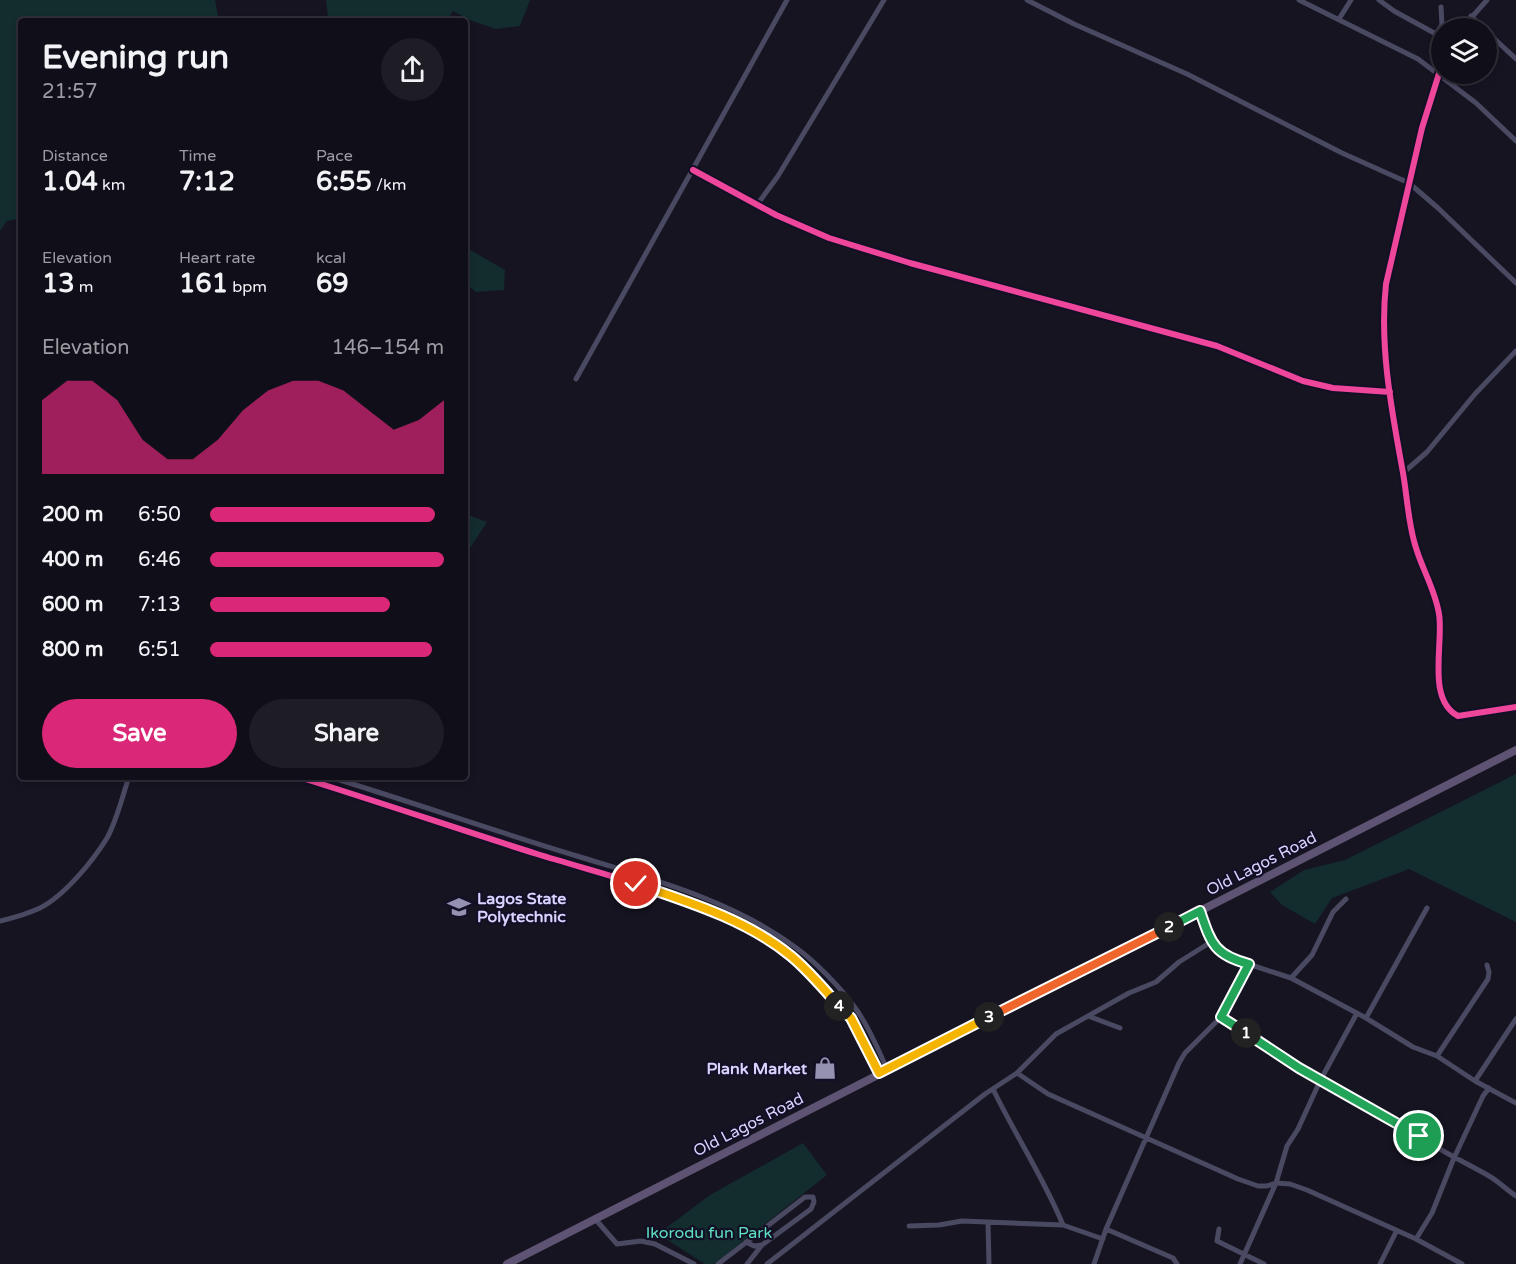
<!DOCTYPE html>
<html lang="en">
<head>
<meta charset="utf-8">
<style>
  :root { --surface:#100f19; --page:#1e1d26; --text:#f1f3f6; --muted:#9c9ca2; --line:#302f38; --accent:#db2777 }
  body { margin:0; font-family:"Varela Round",sans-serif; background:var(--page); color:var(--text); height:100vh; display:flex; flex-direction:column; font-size:22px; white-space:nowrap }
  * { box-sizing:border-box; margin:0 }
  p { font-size:20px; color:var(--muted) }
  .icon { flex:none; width:33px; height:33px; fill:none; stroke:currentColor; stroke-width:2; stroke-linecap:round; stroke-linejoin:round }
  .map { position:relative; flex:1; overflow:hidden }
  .sheet { position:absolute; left:18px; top:18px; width:450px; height:762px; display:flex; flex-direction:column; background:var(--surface); border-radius:6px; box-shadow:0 3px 9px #0003,0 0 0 2px var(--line) }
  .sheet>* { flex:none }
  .buttons { position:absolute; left:1431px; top:18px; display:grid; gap:12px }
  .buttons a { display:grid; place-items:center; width:66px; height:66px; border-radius:50%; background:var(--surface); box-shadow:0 3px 9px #0003,0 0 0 2px var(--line); font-size:30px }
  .pin { position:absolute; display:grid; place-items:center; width:51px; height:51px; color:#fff; margin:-26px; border:3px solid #fff; border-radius:50%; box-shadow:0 2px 6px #0007 }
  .km { position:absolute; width:30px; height:30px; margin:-15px; border-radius:50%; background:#222; color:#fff; font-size:16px; line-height:30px; text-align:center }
  .round { display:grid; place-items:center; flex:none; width:63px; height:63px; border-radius:32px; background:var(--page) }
  .headline { display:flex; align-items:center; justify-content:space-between; height:102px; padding:0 24px }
  h1 { font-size:33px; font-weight:700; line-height:45px }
  .metrics { display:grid; grid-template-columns:repeat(3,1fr); gap:9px; height:102px; padding:6px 24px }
  .metrics div { display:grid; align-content:center }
  .metrics b { font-size:26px; font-weight:700 }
  .metrics small { font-size:16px; font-weight:400 }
  .metrics p { font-size:16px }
  .chart { height:168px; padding:12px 24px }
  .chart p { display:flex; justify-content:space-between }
  .chart svg { width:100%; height:108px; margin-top:6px; fill:var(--accent); opacity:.7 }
  .button { display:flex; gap:12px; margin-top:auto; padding:12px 24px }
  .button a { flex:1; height:69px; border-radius:36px; background:var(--accent); color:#fff; font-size:24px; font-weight:700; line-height:69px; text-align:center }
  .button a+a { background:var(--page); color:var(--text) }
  ul { padding:0 24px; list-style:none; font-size:20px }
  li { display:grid; grid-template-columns:96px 72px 1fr; align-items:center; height:45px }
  li i { height:15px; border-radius:8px; background:var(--accent) }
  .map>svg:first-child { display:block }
</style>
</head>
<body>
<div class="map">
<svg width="1516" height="1264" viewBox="0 0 1516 1264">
  <rect width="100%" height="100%" fill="#161421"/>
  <path fill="#132c2d" d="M0 0H215L219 21H21V218L7 221 0 231Z
    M326 0H530L520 26 496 29 472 21 453 11 447 21H336L328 16Z
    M465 247 505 270 504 290 476 292 465 283Z
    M465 514 487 522 465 556Z
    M1516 774V922L1409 869 1332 898 1315 924 1282 905 1270 892 1304 870 1345 860Z
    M803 1143 827 1175 714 1264H705L658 1234 710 1195Z"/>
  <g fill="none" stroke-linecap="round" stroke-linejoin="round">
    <path stroke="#4a4962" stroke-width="5" d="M1027 0 1074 24 1187 74 1342 153 1409 183 1438 208 1516 283
      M1299 0 1418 59 1476 103 1516 141
      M1379 0 1394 11 1436 34 1442 25 1441 7
      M1471 16 1484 28
      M1339 19 1351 0
      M1462 28 1487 0
      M1486 31 1516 59
      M1442 64 1422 128 1386 284C1379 347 1392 412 1403 473 1407 496 1408 519 1414 541 1420 566 1435 588 1439 614 1444 643 1426 699 1458 716L1516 707
      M693 170 776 215 829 238 910 263 1217 346 1303 381 1333 388 1390 392
      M757 205 778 176 884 0
      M576 379 787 0
      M1403 473 1427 452 1475 394 1516 351
      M299 777C379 802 458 829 537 854 621 880 719 901 789 955 806 968 840 1003 852 1020 863 1037 871 1055 879 1073
      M330 777C412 802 494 831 577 856 651 879 732 900 795 947 816 962 841 988 856 1009 869 1027 878 1049 887 1069
      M1200 911 1211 942 1224 956 1291 978 1366 1018 1413 1047 1437 1056 1475 1081 1516 1103
      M0 921C13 918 27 914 40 908 64 896 93 861 107 838 117 820 122 797 129 777
      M1291 978 1312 955 1333 912 1346 899
      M1088 1016 1120 1028
      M1221 1017 1299 1069 1414 1132C1437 1150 1463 1161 1489 1176 1498 1181 1507 1190 1516 1196
      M1366 1018 1427 908
      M1437 1056 1488 979 1489 972 1487 965
      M1017 1073 1048 1094 1238 1179 1258 1186H1267L1276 1183 1290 1184 1307 1190 1416 1239 1462 1264
      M1475 1081 1516 1019
      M993 1089C1015 1135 1044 1178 1063 1225
      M596 1220 617 1244 641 1241 655 1244 694 1264
      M988 1222 989 1264
      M909 1226 939 1225 962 1221 1063 1225 1103 1239
      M1106 1229 1173 1258 1177 1264
      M1219 1229 1217 1241 1264 1264
      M1416 1239 1432 1213 1454 1158 1483 1096 1489 1088
      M718 1264 805 1197H813L814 1202 811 1209 762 1245 754 1246 746 1242
      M747 1264 762 1245
      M767 1264 985 1094 1017 1073 1056 1034 1129 993 1156 982 1179 962 1211 942
      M1094 1264 1106 1229 1179 1063 1185 1053 1221 1017 1249 964
      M1240 1264 1276 1183 1287 1146 1298 1129 1320 1081 1357 1013
      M1380 1264 1396 1232"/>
    <path stroke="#5e5373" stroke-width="8" d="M507 1264 1516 750"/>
    <g stroke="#130f26" stroke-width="10">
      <path id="cycleway" d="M1442 64 1422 128 1386 284C1379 347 1392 412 1403 473 1407 496 1408 519 1414 541 1420 566 1435 588 1439 614 1444 643 1426 699 1458 716L1516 707
        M693 170 776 215 829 238 910 263 1217 346 1303 381 1333 388 1390 392
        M299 777C379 802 458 829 537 854 621 880 719 901 789 955 806 968 840 1003 852 1020 863 1037 871 1055 879 1073"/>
    </g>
    <use href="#cycleway" stroke="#ed469a" stroke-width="6"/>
  </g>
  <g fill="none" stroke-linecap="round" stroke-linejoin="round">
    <g stroke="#fff" stroke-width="12">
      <path id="split-1" d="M1246 1033 1299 1068 1419 1136"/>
    </g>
    <g stroke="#fff" stroke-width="12">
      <path id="split-2" d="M1169 927 1200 911C1211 943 1214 955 1249 964L1221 1017 1246 1033"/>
    </g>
    <g stroke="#fff" stroke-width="12">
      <path id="split-3" d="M989 1017 1169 927"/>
    </g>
    <g stroke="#fff" stroke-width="12">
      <path id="split-4" d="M839 1006 851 1018 879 1073 989 1017"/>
    </g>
    <g stroke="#fff" stroke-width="12">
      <path id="split-5" d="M636 884C689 902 747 920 791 956 808 970 824 989 839 1006"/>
    </g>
    <use href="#split-1" stroke="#22a559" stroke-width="8"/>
    <use href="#split-2" stroke="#22a559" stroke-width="8"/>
    <use href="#split-3" stroke="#f0652b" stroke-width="8"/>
    <use href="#split-4" stroke="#f5b400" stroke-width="8"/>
    <use href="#split-5" stroke="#f5b400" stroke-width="8"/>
  </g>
  <defs>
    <g id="university-bare" transform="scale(1.8)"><path d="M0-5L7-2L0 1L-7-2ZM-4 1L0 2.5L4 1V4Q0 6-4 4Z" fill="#9591b1" stroke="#130f26" stroke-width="2.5" paint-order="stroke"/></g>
    <g id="shop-bare" transform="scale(1.8)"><path d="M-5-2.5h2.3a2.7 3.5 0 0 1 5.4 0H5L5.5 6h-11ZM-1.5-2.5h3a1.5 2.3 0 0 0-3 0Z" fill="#9591b1" stroke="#130f26" stroke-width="2.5" paint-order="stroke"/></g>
  </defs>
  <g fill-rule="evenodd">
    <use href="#university-bare" x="459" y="907"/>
    <use href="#shop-bare" x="825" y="1068"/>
  </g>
  <g text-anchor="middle" stroke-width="4.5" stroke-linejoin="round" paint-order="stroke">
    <g font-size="16" fill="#d9d4ff" stroke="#130f26">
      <text transform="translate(1261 863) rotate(-27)" y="6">Old Lagos Road</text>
      <text transform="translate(748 1124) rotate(-27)" y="6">Old Lagos Road</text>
    </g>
    <g font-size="16" font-weight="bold" fill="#d9d4ff" stroke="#130f26" text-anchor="start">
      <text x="477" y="904">Lagos State<tspan x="477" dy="18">Polytechnic</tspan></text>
      <text x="807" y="1074" text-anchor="end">Plank Market</text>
    </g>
    <g font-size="16" fill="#5fe0c0" stroke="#130f26">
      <text x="709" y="1238">Ikorodu fun Park</text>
    </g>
  </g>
</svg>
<div class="buttons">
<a><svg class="icon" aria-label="layers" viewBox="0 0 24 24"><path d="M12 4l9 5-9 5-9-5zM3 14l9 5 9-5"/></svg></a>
</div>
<div class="pin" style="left:1419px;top:1136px;background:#1e9e55"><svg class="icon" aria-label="arrive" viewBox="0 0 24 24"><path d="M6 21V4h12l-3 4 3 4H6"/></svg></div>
<div class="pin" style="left:636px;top:884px;background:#d93025"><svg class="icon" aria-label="check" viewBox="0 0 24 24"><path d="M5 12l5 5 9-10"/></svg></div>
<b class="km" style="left:1246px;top:1033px">1</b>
<b class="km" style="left:1169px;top:927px">2</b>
<b class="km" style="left:989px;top:1017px">3</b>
<b class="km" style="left:839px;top:1006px">4</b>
<section class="sheet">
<div class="headline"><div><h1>Evening run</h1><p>21:57</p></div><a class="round"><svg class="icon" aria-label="share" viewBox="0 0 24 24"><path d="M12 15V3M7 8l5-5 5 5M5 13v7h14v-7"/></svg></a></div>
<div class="metrics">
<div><p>Distance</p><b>1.04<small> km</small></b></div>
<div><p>Time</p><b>7:12</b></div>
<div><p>Pace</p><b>6:55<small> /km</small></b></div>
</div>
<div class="metrics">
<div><p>Elevation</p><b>13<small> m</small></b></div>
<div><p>Heart rate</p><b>161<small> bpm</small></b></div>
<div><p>kcal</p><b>69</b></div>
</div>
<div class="chart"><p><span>Elevation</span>146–154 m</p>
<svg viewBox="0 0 160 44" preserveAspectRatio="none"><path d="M0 44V14L10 6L20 6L30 14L40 30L50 38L60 38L70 30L80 18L90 10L100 6L110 6L120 10L130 18L140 26L150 22L160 14V44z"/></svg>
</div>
<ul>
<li><b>200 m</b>6:50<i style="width:96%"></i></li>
<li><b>400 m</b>6:46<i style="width:100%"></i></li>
<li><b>600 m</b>7:13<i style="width:77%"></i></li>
<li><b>800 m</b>6:51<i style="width:95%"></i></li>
</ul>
<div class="button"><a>Save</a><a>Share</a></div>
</section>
</div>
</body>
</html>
